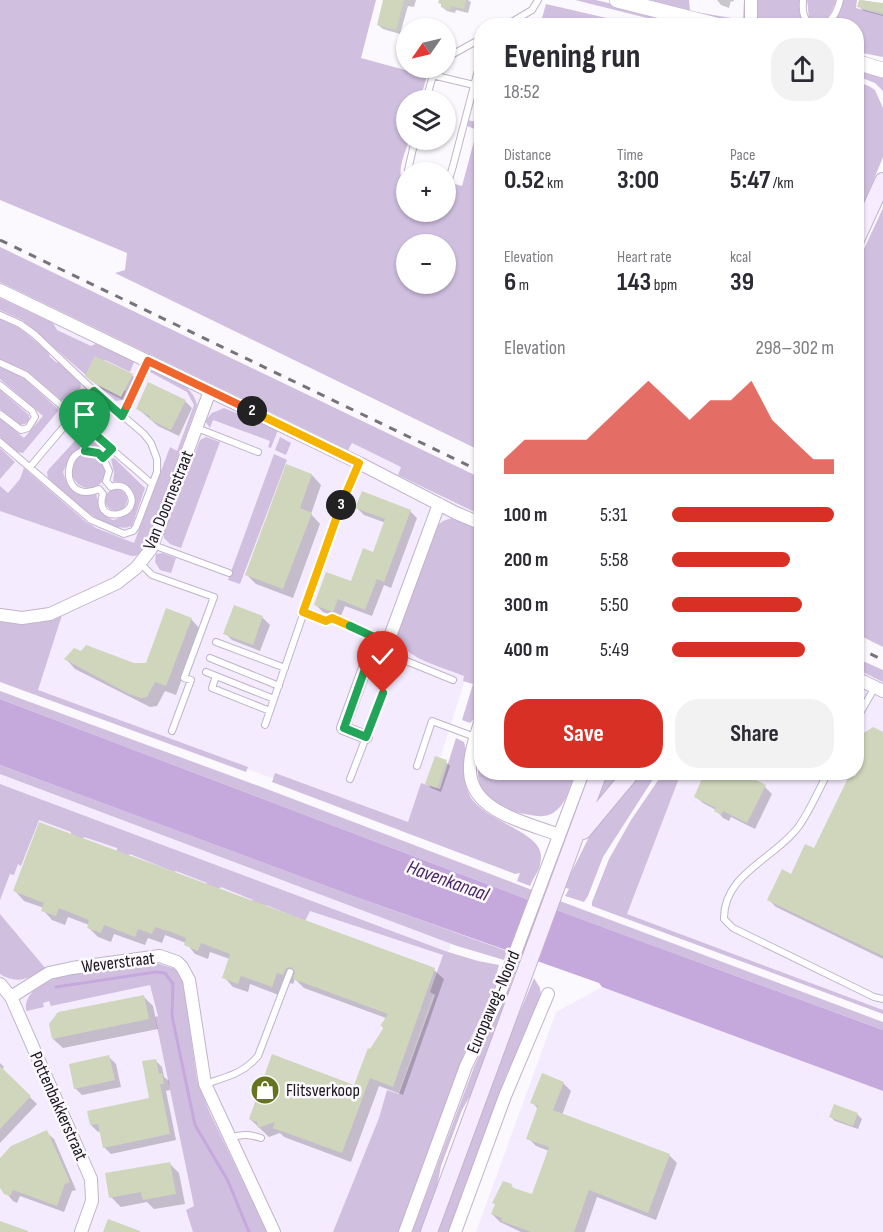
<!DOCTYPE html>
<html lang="en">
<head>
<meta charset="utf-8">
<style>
  :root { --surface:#fff; --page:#f2f2f3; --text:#2b2b33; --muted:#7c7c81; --accent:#d93025 }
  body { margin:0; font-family:"Sofia Sans Condensed",sans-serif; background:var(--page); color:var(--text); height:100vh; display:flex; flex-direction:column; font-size:22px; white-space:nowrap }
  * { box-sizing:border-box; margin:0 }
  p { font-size:20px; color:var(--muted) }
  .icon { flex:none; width:33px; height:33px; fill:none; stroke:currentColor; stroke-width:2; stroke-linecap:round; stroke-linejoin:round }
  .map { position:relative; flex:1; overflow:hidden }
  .side { position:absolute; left:474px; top:18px; width:390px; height:762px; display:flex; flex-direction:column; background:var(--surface); border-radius:24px; box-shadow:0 2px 4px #0004 }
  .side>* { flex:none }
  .needle { width:39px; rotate:236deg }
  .fabs { position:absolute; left:396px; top:18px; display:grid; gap:12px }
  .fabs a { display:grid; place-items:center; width:60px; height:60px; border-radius:50%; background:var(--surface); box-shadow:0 2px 4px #0004; font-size:30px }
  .pin { position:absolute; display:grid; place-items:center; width:51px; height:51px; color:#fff; margin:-62px -26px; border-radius:50% 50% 50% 0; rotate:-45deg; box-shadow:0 0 6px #0007 }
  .pin .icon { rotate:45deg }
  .km { position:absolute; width:30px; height:30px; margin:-15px; border-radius:50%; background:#222; color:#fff; font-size:16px; line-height:30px; text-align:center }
  .round { display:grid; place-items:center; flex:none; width:63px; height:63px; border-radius:24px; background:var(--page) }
  .summary { display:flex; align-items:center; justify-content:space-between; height:102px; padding:0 30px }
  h1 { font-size:33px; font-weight:700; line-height:45px }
  .stats { display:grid; grid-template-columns:repeat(3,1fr); gap:9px; height:102px; padding:6px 30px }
  .stats div { display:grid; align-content:center }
  .stats b { font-size:26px; font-weight:700 }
  .stats small { font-size:16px; font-weight:400 }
  .stats p { font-size:16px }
  .chart { height:168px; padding:12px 30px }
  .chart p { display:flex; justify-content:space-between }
  .chart svg { width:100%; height:108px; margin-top:6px; fill:var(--accent); opacity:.7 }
  .action { display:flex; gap:12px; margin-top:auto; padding:12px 30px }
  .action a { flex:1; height:69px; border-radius:24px; background:var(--accent); color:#fff; font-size:24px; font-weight:700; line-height:69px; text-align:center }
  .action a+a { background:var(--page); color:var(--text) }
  ul { padding:0 30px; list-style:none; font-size:20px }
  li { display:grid; grid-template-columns:96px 72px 1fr; align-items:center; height:45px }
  li i { height:15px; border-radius:8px; background:var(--accent) }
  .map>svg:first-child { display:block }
</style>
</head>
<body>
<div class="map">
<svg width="883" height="1232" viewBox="0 0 883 1232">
  <rect width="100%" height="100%" fill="#fcf9fe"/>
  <path fill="#f5ebfe" d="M0 247 481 482V630L417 831 31 690 37 625 0 622Z
    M857 664 883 677V1014L622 915 681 773 856 772Z
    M0 765 455 932 352 1224 346 1232H0Z
    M602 987 883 1091V1232H476L556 1012Z"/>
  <path fill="#d1bfe0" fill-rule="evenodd" d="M0 0H376L361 58 427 76 420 100H406V140H409C405 154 394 174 406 186V212H446V191L451 183 462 186 477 130 467 126 468 120 481 123V451L115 273 125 270 127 253 0 200ZM446 244V284H406V244Z
    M575 0H596L699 25H675Z
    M629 0H689L690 11 743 20 744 0H749L747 24 740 25Z
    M756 0H800L799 12 805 25H757Z
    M807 0H836C832 13 824 30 809 18Z
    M843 0H857L856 8 883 15V57L857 52 856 26H829L837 17Z
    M546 4 637 25H540Z
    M856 67 883 74V91L875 83 857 76Z
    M857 82 869 86 875 90 883 108V157L857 221Z
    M883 208V647L857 634V264Z
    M0 247 481 478V515L398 475 401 467 352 443 348 450 0 282Z
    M0 298 53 323 57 330 91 346 98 343 134 362 130 372 105 360 97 376 126 391 122 400 116 401 22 320 0 310Z
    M0 319 21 329 48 352 50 357 57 363 59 361 80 380 81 387 68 401 61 400 27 371 0 359Z
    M0 367 25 379 59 410 23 453 17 452 0 437V418L24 438 43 416 0 379Z
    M151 370C170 376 193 385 197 405L146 545C141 553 139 558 128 555L0 511V486L8 493 20 479 24 468 86 522 96 528 134 543 170 447 177 451 194 405 187 392 150 372Z
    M0 390 29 415V420L25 424 19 425 0 409Z
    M224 408 278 430 271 448 268 447 270 441 213 420 210 428 205 421 212 413Z
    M82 433 102 448 101 450 88 447 69 459 63 472C69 491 76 497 96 494 101 508 97 512 113 520 146 514 137 478 113 482L114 473 111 459 114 458 145 488 132 526C107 537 66 494 48 479L47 472 49 469Z
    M206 437 220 442 181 548 170 544 164 538V533L200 440Z
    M280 437 291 443 286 455 275 450Z
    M0 448 15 462 0 479Z
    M274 454 287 460 240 584 228 580Z
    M72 471a17 17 0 1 1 34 0a17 17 0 1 1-34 0Z
    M105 500a11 11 0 1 1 22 0a11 11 0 1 1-22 0Z
    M452 518 481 530V693L474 719 470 723 462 720 473 684 463 681 464 676C441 666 406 660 396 636L438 525 443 521Z
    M162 553 176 558 171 573 160 570 155 562 156 554Z
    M62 615 38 690 248 767 246 772 0 682V622L37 623Z
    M856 658 883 670V682L857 669Z
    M0 691 259 786 532 890 529 900 0 699Z
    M456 738 464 742C470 761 458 773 470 796 483 821 542 831 541 857 541 870 534 876 530 886L517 881 520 873 515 874 272 782 275 773 408 822 421 783 440 789Z
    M481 753 482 772 575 773C570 785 567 802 557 810 547 819 537 816 525 814 490 807 470 791 481 753Z
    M0 765 356 897 507 951 504 960 457 946 0 774Z
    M607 773H627L594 805Z
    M639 773H657L603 857 588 896 584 902 565 896 569 889 564 887 592 831Z
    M663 773H681L627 914 883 1010V1014L592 906V902L609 859 631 820Z
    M0 784 445 951 478 961 499 965 495 979 499 980 468 1044 398 1232H333L379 1118 387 1090 399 1094 435 995 430 992 443 955 310 911 305 921 266 905 265 907 252 902 253 900 221 887 219 889 207 885V883L176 871 174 872 130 854 128 856 117 851V848L84 837 83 839 71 835V832L39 820 21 866 18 864 14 875 10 874 0 900Z
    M560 901 883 1022V1030L556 910Z
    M0 914 46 969C30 978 17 985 0 974Z
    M156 963 176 969 183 980 197 1080 209 1111 267 1232H193L186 1210 194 1206 155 1017 158 1016 150 985 51 1006 49 1001 43 1003 44 1007 27 1011 26 1010C23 968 126 966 156 963Z
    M534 978 540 988 541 997 505 1078 448 1232H436L498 1065Z
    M509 988 513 989 479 1080 462 1110 441 1166 435 1197 422 1232H412L474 1067Z"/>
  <path fill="#c5a9dd" d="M0 699 529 900 883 1030V1091L602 987 599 983 356 897 0 765Z"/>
  <path fill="#0003" d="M395 0H416L414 7 408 6 400 34 383 29 378 25Z
    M444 0H468L471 2 468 13 456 10 455 13 447 11 442 7Z
    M717 0H734L733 2 731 1 729 8 721 5Z
    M861 0 883 4V16L864 11 859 7Z
    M87 375H132L139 383 129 403 103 390Z
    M185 401 192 408 179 436 158 426 137 408Z
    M287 466 312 475 321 485 311 514 320 524 293 598 256 584 247 575Z
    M357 508 410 511 417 518 391 588 384 585 372 616 345 606 340 618 323 612 316 605 352 583 374 554 386 523 364 515Z
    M234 607 263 618 270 625 260 651 232 640 225 633Z
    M191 619 200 629 176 695 165 691 157 706 150 707 75 669 66 659 147 665Z
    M883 733V959L776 907 769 900 815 850 857 780Z
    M446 762 450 766 441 792 431 788 427 783Z
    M765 787 772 794 755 829 731 817 729 821 723 818 716 810 703 803 695 796Z
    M15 891 434 970 444 979 403 1095 379 1086 351 1162 284 1137 280 1133 269 1137 250 1119 355 1086 371 1051 384 1029 382 1026 386 1018 304 988 295 979 293 984 287 982 281 996 250 984 248 992 233 987 224 977 230 959 210 952 208 959 195 954 186 943 165 935 162 943 148 938 145 945 114 934 111 942 98 937 88 927 89 925 68 917 65 925 52 920 43 910 44 908 24 901Z
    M143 996 153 1006 158 1029 63 1048 53 1039Z
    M109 1057 116 1064 121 1087 82 1095 75 1088Z
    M155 1060 162 1067 164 1077 169 1081 170 1090 166 1091 176 1140 111 1154 104 1147 101 1131 98 1132 91 1125 151 1099Z
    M0 1063 4 1067 2 1070 37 1104 0 1143Z
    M563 1083 571 1091 562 1115 669 1155 677 1163 656 1220 597 1197 585 1232H521L500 1222 492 1214 511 1186 516 1190 533 1196 549 1151 536 1146 528 1138 538 1109 532 1102Z
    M857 1114 862 1119 858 1129 835 1121 830 1116Z
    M46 1132 54 1139 76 1190 72 1191 64 1212 20 1196 17 1203 13 1201 0 1186V1160Z
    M169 1163 179 1173 185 1204 154 1209 147 1202 121 1207 111 1197Z"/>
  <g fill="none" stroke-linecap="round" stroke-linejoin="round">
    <path stroke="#c5a9dd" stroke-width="3" d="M56 987 156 972 165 973 173 984 172 1016 195 1125 228 1181 249 1232"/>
  </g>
  <path fill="#d0d6bc" d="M383 0H404L396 30 377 25Z
    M439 0H466L464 9 451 6 450 10 441 7V4L438 3Z
    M859 0 883 3V13L857 7Z
    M95 356 133 374 121 397 94 383 85 376Z
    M148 382 186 400 171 430 149 419 150 416 136 409Z
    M286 464 312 474 300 508 312 513 283 589 245 575Z
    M362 491 411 510 384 582 377 579 365 610 338 599 333 612 314 605 326 572 351 581 363 548 373 552 385 519 355 508Z
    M234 605 263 616 253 645 223 634Z
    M166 608 192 618 166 686 155 682 147 697 141 698 129 694 64 659 74 648 81 651 86 645 134 663H146Z
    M873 727 883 732V956L767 900 782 869 791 874 805 844 814 848 850 774 856 776V738Z
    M435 756 447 760 437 788 425 784Z
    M711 772H739L766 785 747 823 723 811 721 815 714 811 716 808 694 797 704 774 709 776Z
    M39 822 435 968 393 1087 370 1078 342 1153 273 1128 275 1122 258 1128 257 1122 249 1119 272 1054 354 1085 368 1048 370 1049 384 1027 380 1026 388 1014 293 979 295 972 291 967 286 968 283 975 277 973 272 987 241 976 238 984 222 978 230 954 201 943 198 951 184 945 186 938 171 932 155 927 152 934 138 929 135 937 104 925 101 933 87 928 89 920 59 908 56 916 41 911 44 903 13 891Z
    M144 995 149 1019 52 1039 49 1024 58 1012Z
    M109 1055 115 1080 74 1089 69 1064Z
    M156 1059 159 1074 162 1073 164 1084H160L170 1134 103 1148 98 1124 90 1125 87 1111 149 1098 142 1061Z
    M0 1066 31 1096 0 1129Z
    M542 1073 564 1082 553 1110 670 1154 648 1213 589 1190 574 1232H531L501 1221 502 1218 491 1214 495 1204 492 1203 503 1181 512 1184 511 1187 532 1194 549 1147 526 1139 538 1106 530 1103Z
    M834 1104 858 1113 853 1126 829 1117Z
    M47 1130 70 1182 65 1184 57 1206 13 1190 10 1196 4 1194 0 1188V1158L11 1146Z
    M170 1162 176 1194 143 1200 141 1192 109 1198 105 1173Z
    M108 1219 140 1231V1232H103Z
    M0 1221 28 1231V1232H0Z"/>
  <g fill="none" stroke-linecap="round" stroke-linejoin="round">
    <g stroke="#c1b4cb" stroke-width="8">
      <path id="service" d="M803 0C802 11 803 18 811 26
        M505 26 532 10 538 0
        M821 26C833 21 837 12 840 0
        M446 58 482 38
        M432 75 474 85
        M426 100 435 68
        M409 172 408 170 415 140
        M446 182 449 179 453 166 482 55
        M0 315 20 324 34 334 94 391 144 434 151 443 157 459V472L136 527 133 531 124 534 91 520 0 442
        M0 363 26 375 152 484
        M0 385 32 411 35 417 28 428 21 430 0 414
        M122 415 148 362
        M197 428 258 452
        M103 458 109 471 106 481 111 487C117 485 124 485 128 491 146 516 92 527 103 494L99 489C53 508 64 427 103 458L112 449
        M30 467 94 391
        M153 545 229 573
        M140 563 152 575 214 597 184 678 191 680 172 731
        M303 612 325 621 332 618 376 638
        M216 642 285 668
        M388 642 394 656 453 680
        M210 658 279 686
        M206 672 274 699
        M216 676 212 688 270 711
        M856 720 875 687
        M265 725 345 493 358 463
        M417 766 432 721 475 737
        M828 772C819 790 810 810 799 826 776 858 723 874 724 919L733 928 874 997 883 999
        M350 779 383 693
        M205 1084C226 1077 243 1074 258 1056L290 972
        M230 1138C242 1134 249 1134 261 1138"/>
    </g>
    <g stroke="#c1b4cb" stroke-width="14">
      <path id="minor" d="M751 0V26
        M0 290 359 463 456 513 482 524
        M0 615 22 618 50 614 117 583 136 568 151 549 210 391
        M856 678 883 691
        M482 716C477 734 469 753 470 771 471 812 528 823 559 835
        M366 737 343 728 376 638 388 642 439 504
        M0 984 11 997 91 1179 92 1201 81 1232
        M11 997 49 973 72 968 160 956 177 962 182 967 189 980 205 1084 274 1232
        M405 1232 466 1066 497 1001 583 772
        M455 1232 505 1096 548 994"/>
    </g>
    <g stroke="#c1b4cb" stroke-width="16">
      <path id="tertiary" d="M617 0 720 26
        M856 62 883 70"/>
    </g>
    <g stroke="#c1b4cb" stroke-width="18">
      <path id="secondary" d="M856 240 883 181
        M583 831 632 772
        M429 1232 599 772"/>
    </g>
    <use href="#service" stroke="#fff" stroke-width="6"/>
    <use href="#minor" stroke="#fff" stroke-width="12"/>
    <use href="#tertiary" stroke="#fff" stroke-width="15"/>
    <use href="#secondary" stroke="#f6ebff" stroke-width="16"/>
    <path stroke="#77737a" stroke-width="3" stroke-dasharray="8 8" stroke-linecap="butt" d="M0 240 482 472
      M856 647 883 660"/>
  </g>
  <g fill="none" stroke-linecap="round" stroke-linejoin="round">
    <g stroke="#fff" stroke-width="12">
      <path id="split-1" d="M85 451 98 453 103 458 112 449 73 415 94 391 122 416 127 406"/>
    </g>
    <g stroke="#fff" stroke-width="12">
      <path id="split-2" d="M127 406 148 361 252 411"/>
    </g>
    <g stroke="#fff" stroke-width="12">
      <path id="split-3" d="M252 411 359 463 341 505"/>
    </g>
    <g stroke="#fff" stroke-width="12">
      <path id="split-4" d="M341 505 303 612 326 621 332 618 350 626"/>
    </g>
    <g stroke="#fff" stroke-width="12">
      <path id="split-5" d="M350 626 376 638 344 728 366 737 383 693"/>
    </g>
    <use href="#split-1" stroke="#22a559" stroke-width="8"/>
    <use href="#split-2" stroke="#f0652b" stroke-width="8"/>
    <use href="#split-3" stroke="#f5b400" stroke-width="8"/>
    <use href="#split-4" stroke="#f5b400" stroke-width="8"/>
    <use href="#split-5" stroke="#22a559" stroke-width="8"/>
  </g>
  <defs>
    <g id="shop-disc" transform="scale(1.5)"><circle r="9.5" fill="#66731f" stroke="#fcf9fe"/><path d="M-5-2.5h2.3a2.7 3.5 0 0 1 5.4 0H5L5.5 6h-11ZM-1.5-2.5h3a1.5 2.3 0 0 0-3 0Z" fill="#fff"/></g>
  </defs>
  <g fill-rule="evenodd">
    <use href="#shop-disc" x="265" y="1090"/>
  </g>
  <g text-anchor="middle" stroke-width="5" stroke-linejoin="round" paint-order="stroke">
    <g font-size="18" fill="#1c171f" stroke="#fcf9fe">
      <text transform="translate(168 500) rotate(-68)" y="6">Van Doornestraat</text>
      <text transform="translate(118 962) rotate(-7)" y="6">Weverstraat</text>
      <text transform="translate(493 1002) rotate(-67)" y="6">Europaweg-Noord</text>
      <text transform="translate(59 1106) rotate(66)" y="6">Pottenbakkerstraat</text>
    </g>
    <g font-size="18" fill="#1c171f" stroke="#fcf9fe" text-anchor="start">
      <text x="286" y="1096">Flitsverkoop</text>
    </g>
    <g font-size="20" font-style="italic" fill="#4a2563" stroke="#fcf9fe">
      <text transform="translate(448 880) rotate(20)" y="7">Havenkanaal</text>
    </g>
  </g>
</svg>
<div class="fabs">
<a><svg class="needle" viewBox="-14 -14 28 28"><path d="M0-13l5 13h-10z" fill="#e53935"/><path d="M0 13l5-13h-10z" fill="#7c7c81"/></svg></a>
<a><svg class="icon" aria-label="layers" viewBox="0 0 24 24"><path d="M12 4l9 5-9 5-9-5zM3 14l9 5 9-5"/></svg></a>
<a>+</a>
<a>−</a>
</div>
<div class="pin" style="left:85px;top:451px;background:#1e9e55"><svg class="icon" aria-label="arrive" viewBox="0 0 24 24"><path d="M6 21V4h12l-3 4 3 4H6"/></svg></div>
<div class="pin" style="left:383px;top:693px;background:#d93025"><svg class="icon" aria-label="check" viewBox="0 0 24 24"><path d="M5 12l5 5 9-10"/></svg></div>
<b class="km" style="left:252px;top:411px">2</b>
<b class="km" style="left:341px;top:505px">3</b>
<section class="side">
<div class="summary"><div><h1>Evening run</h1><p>18:52</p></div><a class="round"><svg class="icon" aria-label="share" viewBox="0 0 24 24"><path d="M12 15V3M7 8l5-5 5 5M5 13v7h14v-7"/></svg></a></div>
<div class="stats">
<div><p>Distance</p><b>0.52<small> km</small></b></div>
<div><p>Time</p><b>3:00</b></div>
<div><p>Pace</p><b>5:47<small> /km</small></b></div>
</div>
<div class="stats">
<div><p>Elevation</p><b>6<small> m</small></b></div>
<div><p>Heart rate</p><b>143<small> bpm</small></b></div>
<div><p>kcal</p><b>39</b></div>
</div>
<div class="chart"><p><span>Elevation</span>298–302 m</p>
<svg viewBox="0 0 160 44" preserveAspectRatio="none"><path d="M0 44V38L10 30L20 30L30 30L40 30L50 22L60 14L70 6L80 14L90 22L100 14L110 14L120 6L130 22L140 30L150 38L160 38V44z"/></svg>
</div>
<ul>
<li><b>100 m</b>5:31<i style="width:100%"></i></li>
<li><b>200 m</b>5:58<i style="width:73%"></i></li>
<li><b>300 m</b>5:50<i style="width:80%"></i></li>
<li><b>400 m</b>5:49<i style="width:82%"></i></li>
</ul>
<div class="action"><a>Save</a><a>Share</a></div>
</section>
</div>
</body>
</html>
